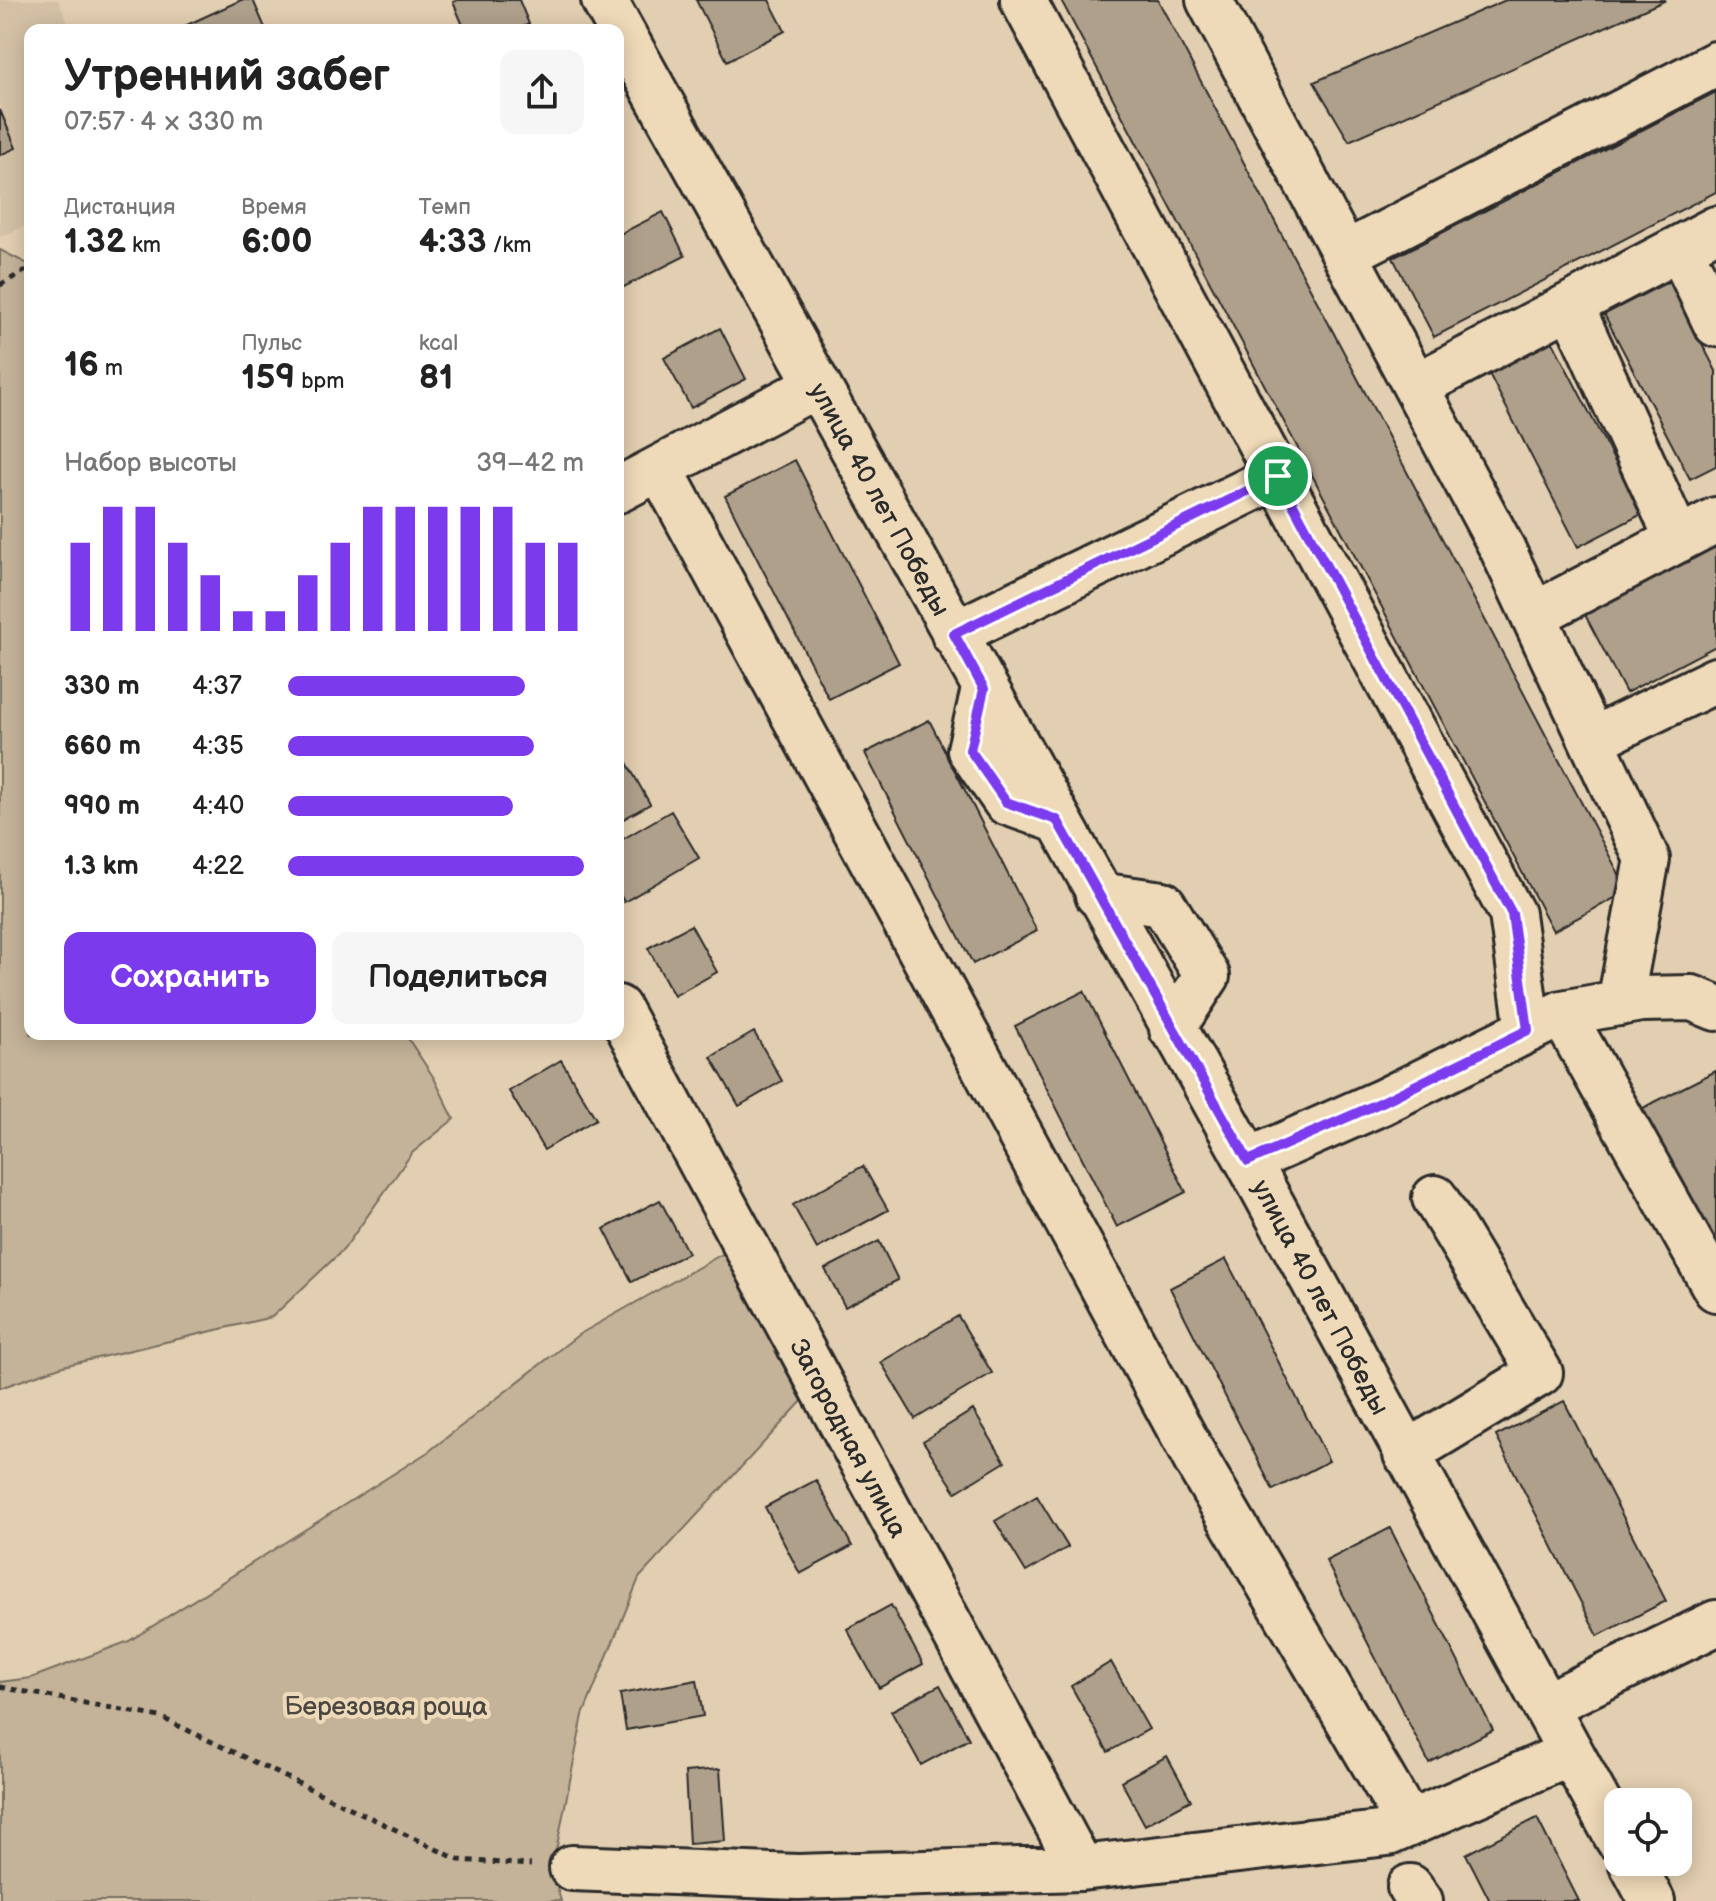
<!DOCTYPE html>
<html lang="ru">
<head>
<meta charset="utf-8">
<style>
  :root { --surface:#fff; --page:#f6f6f6; --text:#222; --muted:#767676; --accent:#7c3aed }
  body { margin:0; font-family:"Balsamiq Sans",sans-serif; background:var(--page); color:var(--text); height:100vh; display:flex; flex-direction:column; font-size:30px; white-space:nowrap }
  * { box-sizing:border-box; margin:0 }
  p { font-size:26px; color:var(--muted) }
  .icon { flex:none; width:44px; height:44px; fill:none; stroke:currentColor; stroke-width:2; stroke-linecap:round; stroke-linejoin:round }
  .map { position:relative; flex:1; overflow:hidden }
  .panel { position:absolute; left:24px; top:24px; width:600px; height:1016px; display:flex; flex-direction:column; background:var(--surface); border-radius:16px; box-shadow:0 4px 20px #0003 }
  .panel>* { flex:none }
  .tools { position:absolute; left:1604px; top:1788px; display:grid; gap:16px }
  .tools a { display:grid; place-items:center; width:88px; height:88px; border-radius:16px; background:var(--surface); box-shadow:0 4px 20px #0003; font-size:40px }
  .pin { position:absolute; display:grid; place-items:center; width:68px; height:68px; color:#fff; margin:-34px; border:4px solid #fff; border-radius:50%; box-shadow:0 2px 8px #0007 }
  .round { display:grid; place-items:center; flex:none; width:84px; height:84px; border-radius:16px; background:var(--page) }
  .overview { display:flex; align-items:center; justify-content:space-between; height:136px; padding:0 40px }
  h1 { font-size:44px; font-weight:700; line-height:60px }
  .stats { display:grid; grid-template-columns:repeat(3,1fr); gap:12px; height:136px; padding:8px 40px }
  .stats div { display:grid; align-content:center }
  .stats b { font-size:34px; font-weight:700 }
  .stats small { font-size:22px; font-weight:400 }
  .stats p { font-size:22px }
  .chart { height:224px; padding:16px 40px }
  .chart p { display:flex; justify-content:space-between }
  .chart svg { width:100%; height:144px; margin-top:8px; stroke:var(--accent); stroke-width:6 }
  .primary-button { display:flex; gap:16px; margin-top:auto; padding:16px 40px }
  .primary-button a { flex:1; height:92px; border-radius:16px; background:var(--accent); color:#fff; font-size:32px; font-weight:700; line-height:92px; text-align:center }
  .primary-button a+a { background:var(--page); color:var(--text) }
  ul { padding:0 40px; list-style:none; font-size:26px }
  li { display:grid; grid-template-columns:128px 96px 1fr; align-items:center; height:60px }
  li i { height:20px; border-radius:10px; background:var(--accent) }
  .map>svg:first-child { display:block }
</style>
</head>
<body>
<div class="map">
<svg width="1716" height="1901" viewBox="0 0 1716 1901">
  <rect width="100%" height="100%" fill="#e2ceb0"/>
  <filter id="ink" filterUnits="userSpaceOnUse"><feTurbulence type="fractalNoise" baseFrequency=".0125" numOctaves="2"/><feDisplacementMap in="SourceGraphic" scale="16" xChannelSelector="R" yChannelSelector="G"/><feConvolveMatrix kernelMatrix="1 2 1 2 8 2 1 2 1" color-interpolation-filters="sRGB"/></filter>
  <g filter="url(#ink)">
    <path fill="#d3c0a5" d="M0 0H58L71 30H30V224L0 237Z"/>
    <path fill="#c4b399" stroke="#786f62" stroke-width="2" d="M0 250 30 265V1034H405L434 1078 454 1119 412 1153 344 1249 272 1317 63 1366 0 1388Z
      M724 1253 802 1401 639 1578 583 1715 552 1871 561 1901H0V1682L31 1678 129 1641 428 1452 578 1335Z"/>
    <path fill="#afa08b" stroke="#2b2b2b" stroke-width="2" d="M241 0H253L266 30H176Z
      M458 0H519L529 24 516 30H465L453 2Z
      M696 0H769L785 31 727 61Z
      M1061 0H1158L1628 891 1553 931Z
      M1506 0H1666L1349 141 1314 82Z
      M1716 92V192L1434 337 1393 258Z
      M0 110 16 148 0 155Z
      M663 212 685 256 622 288 618 279V235Z
      M1670 281 1716 371V466L1690 479 1604 314Z
      M720 328 746 379 691 408 664 358Z
      M1546 329 1642 514 1578 547 1483 362Z
      M795 460 899 663 829 699 725 496Z
      M1716 542V646L1626 693 1583 611Z
      M929 720 1037 931 973 964 865 753Z
      M626 761 650 804 618 822V765Z
      M671 811 699 858 624 902 618 891V842Z
      M691 925 717 972 674 996 648 948Z
      M1084 991 1186 1192 1117 1227 1015 1026Z
      M754 1032 782 1081 739 1106 711 1057Z
      M561 1060 596 1119 544 1150 509 1091Z
      M1716 1071V1250L1643 1108Z
      M863 1166 888 1210 817 1249 793 1205Z
      M660 1200 688 1253 632 1282 604 1229Z
      M879 1241 898 1280 845 1307 825 1269Z
      M1226 1259 1329 1461 1273 1490 1170 1288Z
      M958 1316 992 1373 915 1419 881 1362Z
      M1564 1401 1666 1601 1598 1636 1496 1436Z
      M973 1410 1005 1462 956 1492 923 1441Z
      M816 1480 852 1546 800 1574 765 1507Z
      M1037 1496 1068 1547 1026 1572 995 1521Z
      M1390 1528 1493 1730 1429 1763 1326 1561Z
      M891 1605 923 1664 879 1688 847 1629Z
      M1111 1662 1149 1729 1108 1752 1071 1686Z
      M697 1680 703 1716 626 1730 620 1694Z
      M940 1685 969 1739 921 1765 891 1711Z
      M1167 1756 1191 1800 1145 1825 1121 1781Z
      M720 1769 725 1841 689 1844 685 1772Z
      M1537 1818 1579 1901H1490L1466 1854Z"/>
    <g fill="none" stroke-linecap="round" stroke-linejoin="round">
      <g stroke="#2b2b2b" stroke-width="50">
        <path id="minor" d="M604 0 1248 1161 1618 1839
          M1023 0 1512 914 1528 1030
          M1209 0 1502 548 1647 859 1620 1003
          M1680 248 1716 324
          M1345 254 1716 64
          M1571 306 1678 540
          M1416 386 1716 229
          M669 485 1199 1465 1409 1824
          M618 490 817 385
          M1534 615 1716 520
          M954 634 1278 476
          M984 689 970 750 1006 802 1057 820
          M1592 740 1716 680
          M1098 895 1163 904 1207 976 1172 1029
          M618 1008 1081 1868
          M1562 1013 1716 1289
          M1248 1161 1382 1102 1562 1013 1641 999 1692 998 1716 1008
          M1406 1454 1540 1373 1435 1198
          M1545 1706 1716 1623
          M1631 1862 1652 1901
          M572 1868 798 1877 1081 1868 1388 1833 1571 1753
          M1410 1887 1420 1901"/>
      </g>
      <path stroke="#2b2b2b" stroke-width="5" stroke-dasharray="6 6" stroke-linecap="butt" d="M0 285 30 268
        M0 1687 160 1717 459 1860 531 1865"/>
      <use href="#minor" stroke="#eed9b8" stroke-width="44"/>
    </g>
  </g>
  <g fill="none" stroke-linecap="round" stroke-linejoin="round" filter="url(#ink)">
    <g stroke="#fff" stroke-width="16">
      <path id="route" d="M1278 476 1512 914 1528 1030 1382 1102 1248 1161 1057 820 1006 802 970 750 984 689 954 634Z"/>
    </g>
    <use href="#route" stroke="#7c3aed" stroke-width="10"/>
  </g>
  <g text-anchor="middle" stroke-width="8" stroke-linejoin="round" paint-order="stroke">
    <g font-size="26" fill="#2b2b2b" stroke="#eed9b8">
      <text transform="translate(880 499) rotate(61)" y="9">улица 40 лет Победы</text>
      <text transform="translate(1321 1297) rotate(62)" y="9">улица 40 лет Победы</text>
      <text transform="translate(849 1438) rotate(62)" y="9">Загородная улица</text>
    </g>
    <g font-size="26" fill="#4a4641" stroke="#eed9b8">
      <text x="386" y="1715">Березовая роща</text>
    </g>
  </g>
</svg>
<div class="tools">
<a><svg class="icon" aria-label="locate" viewBox="0 0 24 24"><circle cx="12" cy="12" r="6"/><path d="M12 2v4M12 18v4M2 12h4M18 12h4"/></svg></a>
</div>
<div class="pin" style="left:1278px;top:476px;background:#1e9e55"><svg class="icon" aria-label="arrive" viewBox="0 0 24 24"><path d="M6 21V4h12l-3 4 3 4H6"/></svg></div>
<section class="panel">
<div class="overview"><div><h1>Утренний забег</h1><p>07:57 · 4 × 330 m</p></div><a class="round"><svg class="icon" aria-label="share" viewBox="0 0 24 24"><path d="M12 15V3M7 8l5-5 5 5M5 13v7h14v-7"/></svg></a></div>
<div class="stats">
<div><p>Дистанция</p><b>1.32<small> km</small></b></div>
<div><p>Время</p><b>6:00</b></div>
<div><p>Темп</p><b>4:33<small> /km</small></b></div>
</div>
<div class="stats">
<div><b>16<small> m</small></b></div>
<div><p>Пульс</p><b>159<small> bpm</small></b></div>
<div><p>kcal</p><b>81</b></div>
</div>
<div class="chart"><p><span>Набор высоты</span>39–42 m</p>
<svg viewBox="0 0 160 44" preserveAspectRatio="none"><path d="M5 44V17M15 44V6M25 44V6M35 44V17M45 44V27M55 44V38M65 44V38M75 44V27M85 44V17M95 44V6M105 44V6M115 44V6M125 44V6M135 44V6M145 44V17M155 44V17"/></svg>
</div>
<ul>
<li><b>330 m</b>4:37<i style="width:80%"></i></li>
<li><b>660 m</b>4:35<i style="width:83%"></i></li>
<li><b>990 m</b>4:40<i style="width:76%"></i></li>
<li><b>1.3 km</b>4:22<i style="width:100%"></i></li>
</ul>
<div class="primary-button"><a>Сохранить</a><a>Поделиться</a></div>
</section>
</div>
</body>
</html>
